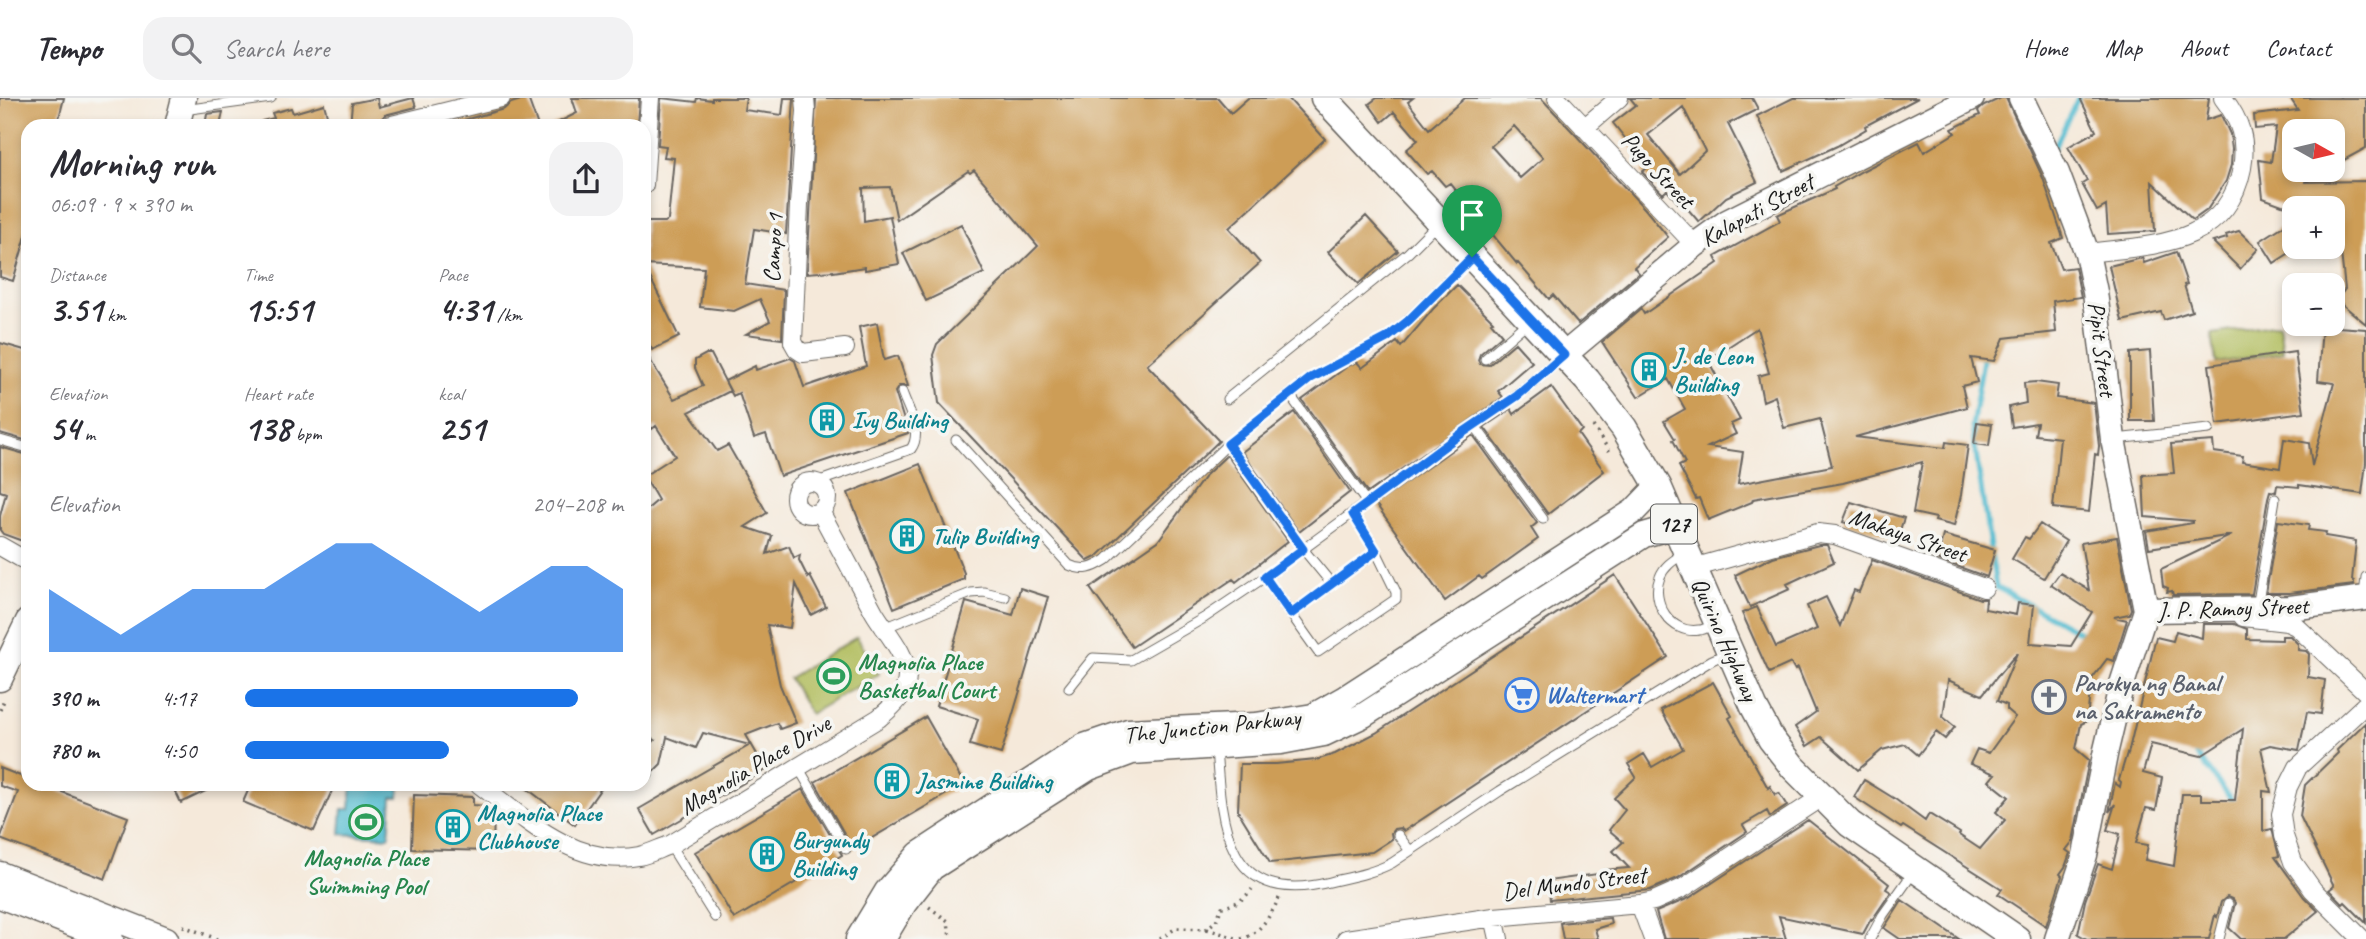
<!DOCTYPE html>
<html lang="en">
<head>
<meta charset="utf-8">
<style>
  :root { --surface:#fff; --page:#f2f2f3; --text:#2b2b33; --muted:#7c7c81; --line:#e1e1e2; --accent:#1a73e8 }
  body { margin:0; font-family:Caveat,sans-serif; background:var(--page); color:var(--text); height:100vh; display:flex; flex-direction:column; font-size:26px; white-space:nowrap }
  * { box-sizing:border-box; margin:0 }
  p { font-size:23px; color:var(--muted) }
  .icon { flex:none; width:38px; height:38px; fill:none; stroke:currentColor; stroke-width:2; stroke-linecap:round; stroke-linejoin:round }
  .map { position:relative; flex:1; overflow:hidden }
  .panel { position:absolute; left:21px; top:21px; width:630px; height:672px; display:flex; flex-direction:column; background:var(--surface); border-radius:21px; box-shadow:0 4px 10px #0003 }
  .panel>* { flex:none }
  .needle { width:46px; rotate:98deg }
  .controls { position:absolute; left:2282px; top:21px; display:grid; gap:14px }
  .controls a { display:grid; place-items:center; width:63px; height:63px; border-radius:14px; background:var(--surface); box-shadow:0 4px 10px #0003; font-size:35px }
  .pin { position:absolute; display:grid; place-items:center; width:60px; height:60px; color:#fff; margin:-72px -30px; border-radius:50% 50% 50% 0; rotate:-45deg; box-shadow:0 0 7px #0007 }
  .pin .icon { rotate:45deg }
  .round { display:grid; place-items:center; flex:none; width:74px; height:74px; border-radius:21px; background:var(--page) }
  .summary { display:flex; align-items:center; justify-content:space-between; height:119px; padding:0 28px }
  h1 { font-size:38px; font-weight:600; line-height:52px }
  .stats { display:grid; grid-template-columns:repeat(3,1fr); gap:10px; height:119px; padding:7px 28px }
  .stats div { display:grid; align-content:center }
  .stats b { font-size:35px; font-weight:600 }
  .stats small { font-size:19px; font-weight:400 }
  .stats p { font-size:19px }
  .chart { height:196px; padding:14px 28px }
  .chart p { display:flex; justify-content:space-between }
  .chart svg { width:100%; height:126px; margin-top:7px; fill:var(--accent); opacity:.7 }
  ul { padding:0 28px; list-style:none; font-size:23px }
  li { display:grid; grid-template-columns:112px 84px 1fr; align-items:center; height:52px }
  li i { height:18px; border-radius:9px; background:var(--accent) }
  header { display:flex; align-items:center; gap:42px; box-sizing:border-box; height:98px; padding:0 35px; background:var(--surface); border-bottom:2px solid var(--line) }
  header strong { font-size:33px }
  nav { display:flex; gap:38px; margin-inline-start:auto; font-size:24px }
  .search { width:490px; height:63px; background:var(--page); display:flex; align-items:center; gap:18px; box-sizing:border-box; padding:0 24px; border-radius:21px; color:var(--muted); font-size:26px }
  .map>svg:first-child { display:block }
</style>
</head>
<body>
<header>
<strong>Tempo</strong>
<div class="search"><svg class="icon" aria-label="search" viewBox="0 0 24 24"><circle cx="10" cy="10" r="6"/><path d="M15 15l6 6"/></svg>Search here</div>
<nav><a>Home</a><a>Map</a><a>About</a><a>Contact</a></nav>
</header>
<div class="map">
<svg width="2366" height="841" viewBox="0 0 2366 841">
  <rect width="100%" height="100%" fill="#f6f6f2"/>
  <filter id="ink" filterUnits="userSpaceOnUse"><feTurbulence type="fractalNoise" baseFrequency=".0143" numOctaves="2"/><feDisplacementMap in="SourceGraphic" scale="14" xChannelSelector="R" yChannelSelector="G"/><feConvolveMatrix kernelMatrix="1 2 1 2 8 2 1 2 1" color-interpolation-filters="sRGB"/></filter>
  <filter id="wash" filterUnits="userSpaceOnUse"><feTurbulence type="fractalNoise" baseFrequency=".00686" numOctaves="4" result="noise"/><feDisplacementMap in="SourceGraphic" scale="28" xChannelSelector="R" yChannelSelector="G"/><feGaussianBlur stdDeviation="1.57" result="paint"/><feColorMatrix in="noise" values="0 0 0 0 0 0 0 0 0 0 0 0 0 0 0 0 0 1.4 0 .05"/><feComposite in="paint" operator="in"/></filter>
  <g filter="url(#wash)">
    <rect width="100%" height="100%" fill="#f5e9da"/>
    <path fill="#b2be60" stroke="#676d3e" stroke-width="2" d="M2279 226 2283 254 2216 265 2212 236Z
      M857 539 879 576 810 616 789 580Z"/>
    <path fill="#53bcd0" stroke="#386c76" stroke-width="2" d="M352 686H400L399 699H392L389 739 340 736 342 711H350Z"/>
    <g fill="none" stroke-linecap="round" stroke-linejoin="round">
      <path stroke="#53bcd0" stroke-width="5" d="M2054 50 2078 0
        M1984 256 1972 329 1996 489 2085 537
        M2132 581 2147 597
        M2194 653 2235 706"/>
    </g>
    <g id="blocks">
      <path fill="#cd9d56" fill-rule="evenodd" d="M0 0H64L57 28H28V131L13 183 0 179Z
        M377 0 379 9 413 0 416 9 385 17 377 26 350 28 352 5Z
        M528 0 538 28H442L504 11 511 5Z
        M572 0H639L637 28H551L577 15Z
        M661 0 696 4 697 0 712 2V0H746L744 12 782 17 784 0H794L786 136 754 131 745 186 784 192 782 241 746 236 770 223 760 201 734 213 700 209 704 170 644 167V124H665L668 122 674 60 664 59 666 48 658 47Z
        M816 0H1218L1231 15 1248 0H1288L1325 41 1229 130 1260 165 1147 267 1219 343 1098 458 1088 463 939 305 933 257 937 246 1038 148 974 72 970 75 968 73 897 122 890 89 863 90 864 123 890 118 899 166 865 172V169L833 174V173L807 175Z
        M1377 0H1413L1408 4 1429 31 1465 0H1541L1645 111 1668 139 1634 169 1639 175 1578 226 1553 197 1549 201 1518 165 1517 166 1450 85 1445 88 1432 73 1427 76 1406 52 1418 42 1394 14 1382 24 1369 6ZM1514 28 1543 60 1520 80 1491 48Z
        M1630 0H1752L1758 11 1728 26 1757 84 1726 99 1699 124 1681 103 1678 105 1667 92 1663 96 1642 74 1648 69 1613 25 1636 7ZM1683 9 1705 53 1680 76 1648 37Z
        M1793 0H1918L1865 28 1866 31 1837 48 1783 73 1757 18Z
        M2001 0H2006L2043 80 2063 140 2051 145 2061 171 2075 169 2081 199 2053 203 2056 234 2004 240 1994 263 1971 260 1977 284 1962 288 1967 309 1855 339 1945 350 1946 344 1968 347 1961 397 1954 428 1935 423 1936 420 1913 415 1922 364 1843 385 1753 401 1752 404 1708 422 1699 400 1696 401 1679 368 1685 365 1673 342 1675 341 1664 323 1685 311 1668 281 1638 299 1602 244 1641 211 1644 216 1718 165 1715 159 1780 123 1777 117 1835 91 1834 89 1862 73 1919 44 1924 54 1955 35 1952 31 1980 17 1978 13 1984 8ZM1757 230 1769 275 1758 278 1763 303 1775 298 1784 330 1820 321 1832 368 1738 386 1743 354 1708 349 1736 336 1731 326 1740 322 1708 262Z
        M2080 0H2209L2206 22 2221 17 2230 36 2232 51 2231 67 2226 83 2207 112 2193 122 2152 84 2155 133 2108 136 2106 108 2097 113 2082 86 2087 83 2068 49 2096 33Z
        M2290 0H2366V50L2333 68V33H2294V72H2327L2305 84 2366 83V226L2337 202 2345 191 2337 118H2333V110H2302L2282 107 2263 100 2259 62 2271 64 2276 29 2255 31 2254 17 2298 12Z
        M324 6 330 28H263L262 23 274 20 272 15 291 10 293 15Z
        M223 14 220 28H205L207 16Z
        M1366 118 1398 153 1358 186 1328 154Z
        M2294 121V152L2274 165 2260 143Z
        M961 126 984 175 926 203 903 155Z
        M2239 133 2258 151 2240 171 2213 144 2227 140 2226 137Z
        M2176 154 2187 186 2184 187 2192 213 2164 222 2161 214 2122 223 2109 168 2142 160 2144 165Z
        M644 167 679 239 652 252 644 235Z
        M1457 187 1493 223 1491 224 1502 237 1480 256 1478 262 1480 266 1489 267 1515 245 1532 264 1498 293 1503 299 1368 395 1302 302 1348 268 1357 264 1362 270 1397 244 1401 249 1433 211Z
        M877 225 884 262 898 258 908 288H899L895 294 908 335 780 378 766 336 754 340 739 295 733 298 725 283 755 268 756 272 790 260 795 263 804 289 866 268 859 229Z
        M2322 228 2366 231V365L2362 396 2299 387V389L2277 387 2276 394 2270 393 2268 400 2252 496 2173 497 2172 493 2167 494 2168 490 2163 488 2161 471 2232 437 2149 450 2146 433 2193 425V423L2145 419 2143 377 2174 375 2171 346 2213 343 2214 354 2243 358 2242 364 2280 370 2284 341 2309 345 2312 368 2334 285 2318 283Z
        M0 245 28 253V343L0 335Z
        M644 252 674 301 703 288 695 270V262L706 256H711L730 293 689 314 717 353 728 347 767 415 745 429 772 438 767 456 789 448 794 460 800 457 799 462 808 480 810 478 826 509 811 517 796 486 790 530 767 527 780 587 796 625 780 631 777 625 746 637 766 672 654 737 639 711 750 647 703 635 696 650 667 639 661 666 654 673 644 663V653L655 642 644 635V414L658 402 644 378 675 358 656 328 652 331 644 317Z
        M2150 253 2154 323H2130V255Z
        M2295 254 2304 314 2217 326 2209 267Z
        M2036 284 2058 287 2056 300 2094 305 2099 348 2098 357 2095 356 2089 414 2053 410 2060 340 2035 337 2037 325 2012 329 2009 309 2026 305 2024 285Z
        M1551 289 1582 332 1578 336 1604 373 1548 416 1484 329 1511 311 1514 316Z
        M1294 314 1350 394 1299 434 1242 354Z
        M1977 324 1992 326 1989 348 1974 346Z
        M1473 337 1537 425 1531 430 1538 441 1482 481 1479 478 1445 503 1376 406Z
        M0 349 28 357V445L3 436 0 432V418L6 395 0 393Z
        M1227 357 1288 443 1236 484 1233 481 1132 549 1090 490 1158 443 1206 377Z
        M920 366 964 475V481L894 510 848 395Z
        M1851 404 1904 420 1897 441 1843 424Z
        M2278 423 2309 427 2308 432 2326 434 2325 438 2356 443 2352 482 2354 483V487L2289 495H2266Z
        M2040 426 2066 443 2044 480 2012 461 2025 439 2029 441Z
        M1943 437 1995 452 1987 479 1937 461Z
        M2117 439 2131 511 2129 516 2114 519 2127 522 2114 563 2107 561 2091 582 2087 623 2081 626 2076 651 2089 662 2073 743 2066 752 2070 755 2065 769 2060 776 2062 778 2046 828 1998 796 2002 791 1903 728 1901 730 1854 699 1864 682 1895 701 1925 723 1929 716 1960 735 1959 737 1980 751 2005 722 1996 714 2009 699 1989 683 1995 676 1970 666 1977 651 1989 655 2015 619 2007 612V607L1997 603 2017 555 1982 597 1948 582 1943 619 1955 629 1945 641 1936 634 1918 657 1905 646 1882 652 1858 672 1821 639 1807 648 1795 629 1816 614 1798 570 1795 572 1791 565 1769 575 1742 515 1757 509 1776 549 1817 531 1807 508 1826 499 1840 528 1854 492 1859 494 1872 462 1980 501H1986L1985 511 2016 517 2018 505 2034 507 2030 545 2071 548 2092 514 2051 487 2060 475 2089 492 2081 445Z
        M1819 447H1827L1834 464 1787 486 1790 491 1750 509 1735 477 1773 459Z
        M1615 477 1668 559 1404 733 1400 730 1394 731 1391 735 1392 741 1372 754 1270 765 1238 713 1240 666H1276L1316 662 1335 656 1376 635Z
        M1020 490 1048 499 1001 656 970 647 978 621 936 608 966 504 1013 517Z
        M2203 526H2234L2247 531V541L2282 542V538H2290L2298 546V552L2306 553 2309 556 2308 579 2325 582 2321 616 2307 614 2299 652 2270 647 2261 650 2271 694 2263 693V733L2272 731 2279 758 2275 759 2304 799 2318 813 2284 841H2241L2229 830 2235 805 2232 801 2227 799 2221 804 2217 819 2215 817 2209 841H2087L2078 836 2085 803 2098 766 2112 771 2120 736 2107 732 2115 706 2109 714 2115 685 2120 689 2121 684 2119 682 2127 655 2128 656 2156 539 2173 543 2176 533 2202 540ZM2243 631 2235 702H2201V696H2182L2174 768 2145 762 2148 747 2136 745 2146 710 2156 712 2162 680 2143 675 2151 646 2201 658Z
        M1713 584 1732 618 1729 620 1768 690 1770 688 1775 697 1779 695 1787 708 1770 719 1767 713 1743 727 1747 734 1678 780 1650 792 1550 802 1548 783 1605 775V772L1629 770 1613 753 1623 744 1609 732 1625 712 1614 700 1636 679 1628 666 1644 656 1652 669 1683 651 1661 612Z
        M926 619 964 686 853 751 815 684Z
        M2366 624V825L2345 804 2343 806 2329 792 2334 788 2300 718 2305 687 2338 655 2337 652Z
        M0 670 28 681V686H41L128 719 105 781 0 741 18 694 0 688Z
        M172 686H220L181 705Z
        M251 686H335L314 733 243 704Z
        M521 686H604L575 727Z
        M803 691 842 757 734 821 695 754Z
        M414 697 473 699V707L488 708 494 712 493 753 412 751Z
        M1808 722 1889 786 1886 791 1891 794 1872 822 1871 821 1863 836 1779 818 1786 841H1664L1656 814 1689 800Z
        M1902 802 1959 841H1900L1884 830Z
        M1610 820 1611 826 1595 831 1598 841H1563L1560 825Z"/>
    </g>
  </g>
  <g filter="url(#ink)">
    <use href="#blocks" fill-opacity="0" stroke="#68645e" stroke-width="2"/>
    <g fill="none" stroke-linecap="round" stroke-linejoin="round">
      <g stroke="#68645e" stroke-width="11">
        <path id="lane" d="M183 12 271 0
          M1485 261 1529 223
          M1290 297 1367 405
          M1227 301 1408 155 1438 125
          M1475 328 1543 421
          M2115 341 2209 331
          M0 342 28 350
          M956 342 1069 467C1084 474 1093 470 1106 462L1228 346 1311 280 1387 240 1407 223 1470 161
          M1228 346 1303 451 1331 485
          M817 384 911 351C923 334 908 312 902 294
          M1683 456C1674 462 1664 468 1660 479 1650 504 1671 537 1699 532 1704 532 1710 528 1715 526
          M1265 479 1291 516 1376 453 1353 416
          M2364 498 2366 479
          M2257 510 2275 401
          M1291 516 1318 554 1396 501V494L1376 453
          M884 530 971 495 984 494 1005 499
          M1069 590 1093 560 1131 562 1204 520 1265 479 1458 338 1517 298 1561 260
          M1216 649C1221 728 1226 810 1330 784 1351 779 1373 775 1392 765L1500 693 1712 562 1728 555
          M798 669 846 751
          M644 671 648 677
          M1398 737 1410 753
          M670 747 715 819
          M1870 841 1883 817 1915 772
          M2219 841 2228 806"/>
      </g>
      <g stroke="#68645e" stroke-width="20">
        <path id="street" d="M805 0 806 13 799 106 793 244 797 251 803 255 845 250
          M1557 0 1695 147
          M388 28 501 0
          M1584 30 1619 0
          M644 87 650 0
          M2087 155C2150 147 2227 149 2242 70 2247 42 2240 22 2223 0
          M795 400a16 16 0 1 1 32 0a16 16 0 1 1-32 0Z
          M0 448 28 464
          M1693 470 1818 435 1835 437 1984 490
          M2243 519 2287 524 2296 528 2366 594
          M479 686C525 721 576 770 639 758 650 756 660 750 670 747L879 620C892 609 908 596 907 576 905 553 885 533 874 514 856 481 838 447 820 413
          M1640 806 1653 841
          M1494 819 1499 841
          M1346 841 1494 819 1640 806 1654 803 1683 790 1823 698
          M2362 841 2313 792 2293 764 2284 738 2281 716 2288 689 2298 669 2366 606"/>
      </g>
      <g stroke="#68645e" stroke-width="27">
        <path id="secondary" d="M2021 0 2057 75 2087 155 2095 194 2113 341 2146 512
          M177 28 184 0
          M1564 257 1695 147 1727 124 1972 0
          M2146 512 2290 510 2366 500
          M0 581 28 523
          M0 776 166 841
          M0 798 111 841
          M858 841 887 793 919 756 1084 648 1128 633 1256 627 1313 618 1343 601 1634 413 1658 388
          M883 841 904 806 932 770 1089 670 1132 654 1281 644 1324 636 1364 617 1644 437 1675 428
          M2057 841 2085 757 2106 652 2121 589 2146 512"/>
      </g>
      <g stroke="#68645e" stroke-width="29">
        <path id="primary" d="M1324 0 1587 282 1624 330 1658 388 1754 609 1771 641 1793 669 1850 726 2017 841"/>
      </g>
      <path stroke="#68645e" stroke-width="3.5" stroke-dasharray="2 5" stroke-linecap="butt" d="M1593 328 1612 357
        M0 612 5 600
        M929 809 948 823 950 841
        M183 828 217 841
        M1207 831 1239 841
        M1160 841 1176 830 1206 831 1216 823 1222 809C1235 807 1243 802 1252 791
        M1241 841C1260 836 1271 817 1279 800"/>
      <use href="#lane" stroke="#fff" stroke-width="9"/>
      <use href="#street" stroke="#fff" stroke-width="18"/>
      <use href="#secondary" stroke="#fff" stroke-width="24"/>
      <use href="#primary" stroke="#fff" stroke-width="26"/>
    </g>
  </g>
  <g fill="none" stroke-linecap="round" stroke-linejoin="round" filter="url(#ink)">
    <g stroke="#fff" stroke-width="14">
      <path id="route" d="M1472 159 1564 257 1517 298 1458 338 1353 416 1376 453 1291 516 1265 479 1303 451 1228 346 1311 280 1387 240 1408 223Z"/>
    </g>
    <use href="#route" stroke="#1a73e8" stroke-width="9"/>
  </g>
  <defs>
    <g id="building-ring" transform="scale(1.75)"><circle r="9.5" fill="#f6f6f2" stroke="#0f9aa8" stroke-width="1.5"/><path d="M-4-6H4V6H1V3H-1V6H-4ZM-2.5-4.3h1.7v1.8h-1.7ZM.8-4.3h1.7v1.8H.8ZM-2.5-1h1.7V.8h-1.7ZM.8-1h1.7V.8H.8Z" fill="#0f9aa8"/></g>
    <g id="stadium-ring" transform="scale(1.75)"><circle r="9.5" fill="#f6f6f2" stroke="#2e9e5b" stroke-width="1.5"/><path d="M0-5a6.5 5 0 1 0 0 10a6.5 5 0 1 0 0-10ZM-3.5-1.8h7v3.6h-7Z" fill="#2e9e5b"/></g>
    <g id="supermarket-ring" transform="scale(1.75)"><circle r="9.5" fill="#f6f6f2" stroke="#3f7fe0" stroke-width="1.5"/><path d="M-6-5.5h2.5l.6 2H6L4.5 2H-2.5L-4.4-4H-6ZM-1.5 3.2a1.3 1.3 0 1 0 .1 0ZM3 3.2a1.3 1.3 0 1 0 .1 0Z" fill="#3f7fe0"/></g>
    <g id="church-ring" transform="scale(1.75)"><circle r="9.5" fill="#f6f6f2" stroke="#6b7280" stroke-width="1.5"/><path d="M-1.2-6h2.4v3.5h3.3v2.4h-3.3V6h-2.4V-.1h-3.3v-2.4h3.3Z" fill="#6b7280"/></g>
  </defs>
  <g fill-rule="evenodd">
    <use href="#building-ring" x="1649" y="272"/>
    <use href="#building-ring" x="827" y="322"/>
    <use href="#building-ring" x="907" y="438"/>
    <use href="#stadium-ring" x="834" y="578"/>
    <use href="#supermarket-ring" x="1522" y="597"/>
    <use href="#church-ring" x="2049" y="599"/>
    <use href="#building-ring" x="892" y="683"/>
    <use href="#stadium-ring" x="366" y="724"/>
    <use href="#building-ring" x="453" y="729"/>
    <use href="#building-ring" x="767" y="756"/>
  </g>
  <g text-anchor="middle" stroke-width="7" stroke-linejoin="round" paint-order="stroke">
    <rect fill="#f6f6f2" stroke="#5d5d5c" stroke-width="2" x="1651" y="406.5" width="46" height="39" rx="5"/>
    <g font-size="23" font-weight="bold" fill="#1c1c1c">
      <text x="1674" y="434">127</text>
    </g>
    <g font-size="24" fill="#1c1c1c" stroke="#f6f6f2">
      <text transform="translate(1658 72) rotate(47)" y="8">Pugo Street</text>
      <text transform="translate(1757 112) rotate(-29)" y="8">Kalapati Street</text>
      <text transform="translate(773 150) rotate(-87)" y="8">Campo 1</text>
      <text transform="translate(2102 251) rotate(83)" y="8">Pipit Street</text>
      <text transform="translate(1908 437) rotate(19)" y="8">Makaya Street</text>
      <text transform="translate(2233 510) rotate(-2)" y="8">J. P. Ramoy Street</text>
      <text transform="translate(1725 541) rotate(66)" y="8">Quirino Highway</text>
      <text transform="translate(1212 628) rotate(-6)" y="8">The Junction Parkway</text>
      <text transform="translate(755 667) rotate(-31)" y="8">Magnolia Place Drive</text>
      <text transform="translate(1574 785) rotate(-7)" y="8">Del Mundo Street</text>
    </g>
    <g font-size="24" font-weight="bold" fill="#0d838f" stroke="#f6f6f2" text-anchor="start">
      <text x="1674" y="266">J. de Leon<tspan x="1674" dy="28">Building</tspan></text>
      <text x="852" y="330">Ivy Building</text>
      <text x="932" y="446">Tulip Building</text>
      <text x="917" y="691">Jasmine Building</text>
      <text x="477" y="723">Magnolia Place<tspan x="477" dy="28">Clubhouse</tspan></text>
      <text x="792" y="750">Burgundy<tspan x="792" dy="28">Building</tspan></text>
    </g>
    <g font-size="24" font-weight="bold" fill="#27864d" stroke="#f6f6f2" text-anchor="start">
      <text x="858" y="572">Magnolia Place<tspan x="858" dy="28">Basketball Court</tspan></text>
      <text x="366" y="768" text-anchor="middle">Magnolia Place<tspan x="366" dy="28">Swimming Pool</tspan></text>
    </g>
    <g font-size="24" font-weight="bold" fill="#5b616d" stroke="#f6f6f2" text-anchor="start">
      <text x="2074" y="593">Parokya ng Banal<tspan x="2074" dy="28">na Sakramento</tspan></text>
    </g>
    <g font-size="24" font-weight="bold" fill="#366cbe" stroke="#f6f6f2" text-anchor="start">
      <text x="1546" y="605">Waltermart</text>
    </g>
  </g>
</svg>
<div class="controls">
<a><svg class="needle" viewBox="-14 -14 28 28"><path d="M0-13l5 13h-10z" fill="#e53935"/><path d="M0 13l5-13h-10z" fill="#7c7c81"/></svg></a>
<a>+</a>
<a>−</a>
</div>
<div class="pin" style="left:1472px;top:159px;background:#1e9e55"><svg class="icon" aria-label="arrive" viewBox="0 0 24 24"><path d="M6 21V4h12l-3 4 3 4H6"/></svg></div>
<section class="panel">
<div class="summary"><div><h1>Morning run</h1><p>06:09 · 9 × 390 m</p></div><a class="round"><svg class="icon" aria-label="share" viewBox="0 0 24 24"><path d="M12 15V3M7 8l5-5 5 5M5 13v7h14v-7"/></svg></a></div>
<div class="stats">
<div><p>Distance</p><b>3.51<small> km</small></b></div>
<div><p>Time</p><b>15:51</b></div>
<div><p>Pace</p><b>4:31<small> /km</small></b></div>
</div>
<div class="stats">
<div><p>Elevation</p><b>54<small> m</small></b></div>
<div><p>Heart rate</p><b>138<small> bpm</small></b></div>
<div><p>kcal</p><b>251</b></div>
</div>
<div class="chart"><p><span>Elevation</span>204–208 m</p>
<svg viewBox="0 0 160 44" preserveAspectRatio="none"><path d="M0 44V22L10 30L20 38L30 30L40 22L50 22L60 22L70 14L80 6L90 6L100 14L110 22L120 30L130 22L140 14L150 14L160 22V44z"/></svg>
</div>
<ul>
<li><b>390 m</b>4:17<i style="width:88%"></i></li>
<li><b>780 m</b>4:50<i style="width:54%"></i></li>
</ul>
</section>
</div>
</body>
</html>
